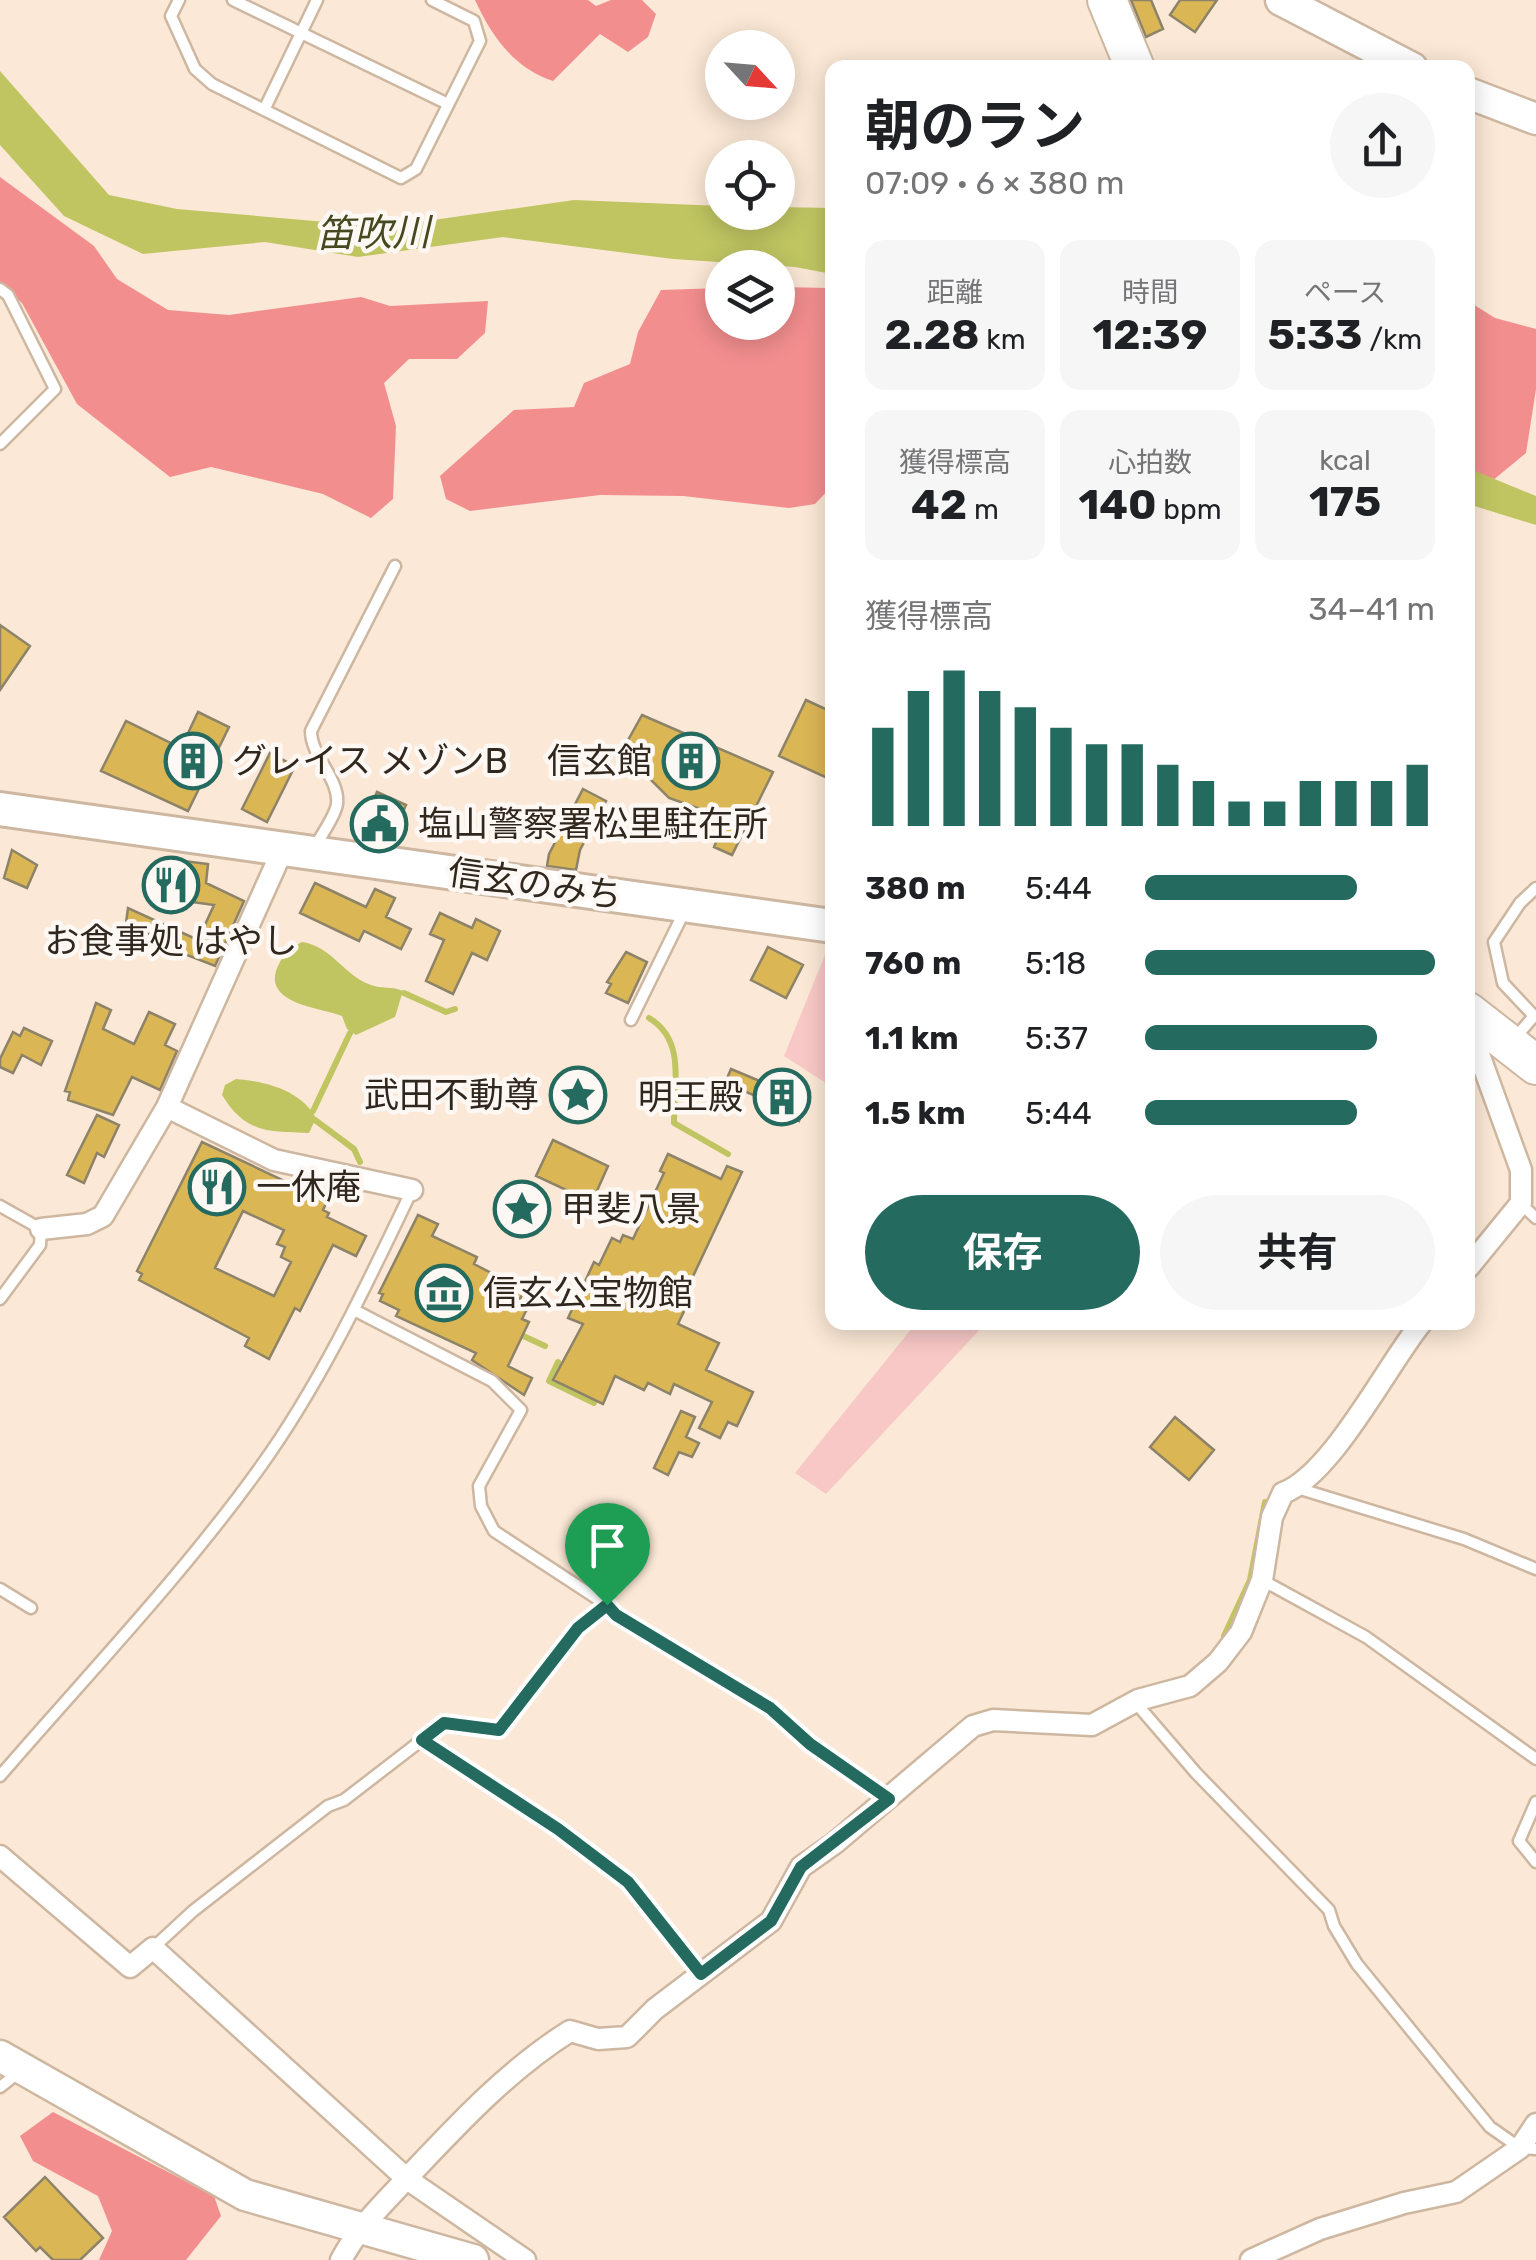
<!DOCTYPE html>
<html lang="ja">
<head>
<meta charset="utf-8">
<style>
  :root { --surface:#fff; --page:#f6f6f6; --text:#202124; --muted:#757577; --accent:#246a5f }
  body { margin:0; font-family:Rubik,"Noto Sans JP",sans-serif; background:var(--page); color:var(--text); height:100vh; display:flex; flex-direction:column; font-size:38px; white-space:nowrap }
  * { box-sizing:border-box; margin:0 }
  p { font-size:32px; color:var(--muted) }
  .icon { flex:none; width:55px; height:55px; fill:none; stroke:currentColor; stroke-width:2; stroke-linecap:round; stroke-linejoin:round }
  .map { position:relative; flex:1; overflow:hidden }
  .details { position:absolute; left:825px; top:60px; width:650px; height:1270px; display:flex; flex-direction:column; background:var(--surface); border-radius:20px; box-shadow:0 5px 25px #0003 }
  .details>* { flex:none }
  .needle { width:65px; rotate:116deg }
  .controls { position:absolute; left:705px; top:30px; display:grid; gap:20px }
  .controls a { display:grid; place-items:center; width:90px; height:90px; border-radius:50%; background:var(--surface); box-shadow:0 5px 25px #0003; font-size:50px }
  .pin { position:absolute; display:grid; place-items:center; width:85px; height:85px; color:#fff; margin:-102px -42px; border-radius:50% 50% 50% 0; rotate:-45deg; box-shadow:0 0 10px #0007 }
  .pin .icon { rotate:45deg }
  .round { display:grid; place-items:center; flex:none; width:105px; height:105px; border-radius:52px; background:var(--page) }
  .headline { display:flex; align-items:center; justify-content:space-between; height:170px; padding:0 40px }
  h1 { font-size:55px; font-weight:700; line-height:75px }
  .stats { display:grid; grid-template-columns:repeat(3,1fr); gap:15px; height:170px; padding:10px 40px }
  .stats div { display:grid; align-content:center; border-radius:20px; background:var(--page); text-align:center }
  .stats b { font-size:42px; font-weight:700 }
  .stats small { font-size:28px; font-weight:400 }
  .stats p { font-size:28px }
  .chart { height:280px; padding:20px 40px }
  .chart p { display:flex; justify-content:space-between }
  .chart svg { width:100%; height:180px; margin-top:10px; stroke:var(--accent); stroke-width:6 }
  .button { display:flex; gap:20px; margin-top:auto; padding:20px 40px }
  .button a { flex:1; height:115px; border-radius:60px; background:var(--accent); color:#fff; font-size:40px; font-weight:700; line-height:115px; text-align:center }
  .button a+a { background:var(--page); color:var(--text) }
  ul { padding:0 40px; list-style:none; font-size:32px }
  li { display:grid; grid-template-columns:160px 120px 1fr; align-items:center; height:75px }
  li i { height:25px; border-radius:12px; background:var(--accent) }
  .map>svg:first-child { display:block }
</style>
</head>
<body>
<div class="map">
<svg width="1536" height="2260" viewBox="0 0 1536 2260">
  <rect width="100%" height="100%" fill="#fbe8d6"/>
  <path fill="#f8c8c6" d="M825 955 832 956V1087L784 1056Z
    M917 1322 986 1323 826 1494 795 1473Z"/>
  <path fill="#f38e8f" d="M475 0H588L596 6 611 0H642L656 14 648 37 628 52 600 34 553 81C514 68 492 37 475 0Z
    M0 177 94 246 117 279 168 310 229 315 361 297 390 306 488 301 485 333 457 359H409L384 383 396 426 393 499 371 518 323 494 211 467 170 477 77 404 22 303 0 284Z
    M778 287 832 288V486L815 504 789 508 683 496 600 495 470 511 446 499 440 476 514 410 574 407 584 383 630 364 638 332 661 290 722 288V322H778Z
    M1468 301 1495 318 1536 329V389L1526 453 1492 481 1468 468Z
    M53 2112 214 2196 221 2216 186 2260H99L112 2231 98 2196 33 2161 20 2136Z"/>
  <path fill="#c0c562" d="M0 71 109 195 177 209 384 227 574 200 722 206V212H778V207L832 208V274L795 267 673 259 503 237 358 257 265 242 143 254 64 216 0 145Z
    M1468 468 1536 496V525L1468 504Z
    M302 942C332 946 344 976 371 985 382 989 392 986 403 991L395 1017 356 1035 347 1029 342 1016C324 1008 266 1005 276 971 281 957 288 948 302 942Z
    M236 1079C265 1081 301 1090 316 1118L309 1133C268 1131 246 1134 222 1095L225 1085Z"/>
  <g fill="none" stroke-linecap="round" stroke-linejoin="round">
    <path stroke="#c0c562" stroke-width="6" d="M404 993 446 1012 455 1009
      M649 1018C686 1040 674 1085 674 1123L728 1154
      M313 1111 350 1033
      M315 1120 354 1149 360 1162
      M519 1334 545 1346
      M558 1362 549 1381 594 1403
      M1224 1636 1250 1580 1265 1502"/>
  </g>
  <path fill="#dbb655" stroke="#8d8368" stroke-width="2.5" fill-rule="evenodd" d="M1131 0H1151L1163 29 1146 37Z
    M1180 0H1217L1195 32 1170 15Z
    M0 625 30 646 0 690Z
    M806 700 832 712V780L779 756Z
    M198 712 229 727 188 811 101 771 126 721 181 748Z
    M642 715 773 772 732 855 714 847 726 818 669 798 622 751Z
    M270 753 295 766 267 822 242 809Z
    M583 789 606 801 580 850 576 870 547 866 549 854Z
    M377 792 406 805 391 839 362 826Z
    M12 850 37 865 27 888 4 878Z
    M168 859 208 864 206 883 244 901 215 966 159 944 163 936 125 930 128 908 198 940 214 905 163 898Z
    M315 883 366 907 375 889 395 898 386 917 411 929 401 949 364 931 359 941 300 913Z
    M440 913 472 928 476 919 500 931 487 960 472 953 453 994 426 981 444 940 430 934Z
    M768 947 803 965 786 998 751 980Z
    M626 952 647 962 628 1003 606 993 611 984 607 982Z
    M96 1003 111 1010 103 1029 134 1044 149 1012 175 1024 165 1045 177 1051 160 1090 132 1077 113 1115 68 1100 70 1092 65 1091Z
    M24 1028 52 1041 41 1065 22 1055 13 1073 0 1067V1059L13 1032 20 1036Z
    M731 1069 762 1082 764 1076 810 1093 799 1121 756 1103V1096L725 1083Z
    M97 1115 119 1125 104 1157 97 1153 84 1183 67 1175Z
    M553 1140 608 1166 592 1202 536 1176Z
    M202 1142 327 1201 323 1210 329 1213 327 1217 366 1236 356 1256 333 1245 300 1311 295 1308 269 1359 245 1346 249 1338 139 1280 142 1274 137 1271ZM243 1211 284 1230 277 1244 285 1247 281 1257 291 1262 274 1296 215 1268Z
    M668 1154 721 1179 727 1166 742 1172 680 1304 686 1307 678 1324 719 1343 706 1370 753 1392 737 1426 728 1422 720 1438 699 1428 712 1402 674 1384 670 1394 648 1383 644 1390 615 1376 603 1404 553 1380 583 1324 568 1318 594 1262 599 1265 612 1238 620 1242 623 1235 633 1239 664 1173 660 1171Z
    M418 1215 438 1224 432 1236 477 1257 474 1264 524 1290 518 1304 527 1309 522 1319 529 1322 508 1366 532 1378 524 1395 472 1360 476 1353 396 1316 399 1310 380 1301 383 1294 379 1293Z
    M681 1411 695 1417 686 1437 699 1443 692 1457 679 1452 668 1475 654 1468Z
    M1175 1417 1214 1450 1189 1480 1150 1447Z
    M45 2177 103 2238 80 2260H53L40 2247 36 2251 4 2217Z"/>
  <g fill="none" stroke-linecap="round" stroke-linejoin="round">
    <g stroke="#ceb7a1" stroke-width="15">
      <path id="lane" d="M179 0 171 16 195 69 212 84 401 178 416 169 480 41 474 21 432 0
        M233 0 448 104
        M264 110 317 0
        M0 289 8 295 55 389 0 444
        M315 847C321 835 335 817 337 804 340 779 311 757 311 731L395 566
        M631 1020 684 912
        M1515 1038 1534 1016 1503 983 1494 942 1520 903 1536 888
        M1521 1204 1536 1218
        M0 1206 41 1229 40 1245 0 1299
        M354 1310 492 1381 521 1410 479 1486 481 1506 494 1531 607 1605 616 1615 769 1707 810 1744 889 1799
        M1297 1488 1464 1539 1536 1569
        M1262 1580 1366 1637 1536 1759
        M0 1589 31 1608
        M1135 1702 1196 1773 1329 1910 1334 1926 1357 1964 1490 2127 1520 2148 1536 2149
        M422 1740 558 1829 628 1882 701 1974
        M0 1776C88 1674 183 1575 261 1466 322 1381 367 1284 412 1190
        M1536 1802 1519 1841 1536 1862
        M153 1948 193 1911 328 1806 344 1800 444 1723 499 1730 578 1628 607 1605
        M0 2087 19 2072"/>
    </g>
    <g stroke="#ceb7a1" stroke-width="25">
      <path id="street" d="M1468 1024 1521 1170V1203L1468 1268
        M167 1107 274 1160 412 1190
        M41 1229 87 1224 103 1216 167 1107 283 849
        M0 1856 130 1967 153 1948 407 2179 525 2260
        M341 2260C359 2226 383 2204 409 2176 459 2123 508 2070 570 2031L598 2039 627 2037 655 2009 771 1921 801 1867 835 1843 973 1726 993 1720 1092 1725 1138 1700 1190 1686 1218 1662 1241 1632 1262 1580 1272 1517 1283 1493C1332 1475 1387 1365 1422 1322
        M1251 2260 1320 2229 1404 2203 1456 2192 1520 2148 1536 2124"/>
    </g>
    <g stroke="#ceb7a1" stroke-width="35">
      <path id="secondary" d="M1281 0 1412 68
        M1468 93 1536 119
        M0 2056 245 2195 473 2260"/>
    </g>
    <g stroke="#ceb7a1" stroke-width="38">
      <path id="primary" d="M0 809 832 926"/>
    </g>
    <g stroke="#ceb7a1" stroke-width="42">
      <path id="highway" d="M1107 0 1135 68
        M1468 1012 1536 1065"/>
    </g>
    <use href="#lane" stroke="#fff" stroke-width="10"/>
    <use href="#street" stroke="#fff" stroke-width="20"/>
    <use href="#secondary" stroke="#fff" stroke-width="30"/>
    <use href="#primary" stroke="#fff" stroke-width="32"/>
    <use href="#highway" stroke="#fff" stroke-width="38"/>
  </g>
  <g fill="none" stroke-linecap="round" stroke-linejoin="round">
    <g stroke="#fff" stroke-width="20">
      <path id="route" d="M607 1605 616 1615 770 1708 810 1744 889 1799 801 1867 771 1921 701 1974 628 1882 558 1829 422 1740 444 1723 499 1730 578 1628Z"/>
    </g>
    <use href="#route" stroke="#246a5f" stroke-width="12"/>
  </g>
  <defs>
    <g id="building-ring" transform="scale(2.875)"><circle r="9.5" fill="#fdf8f4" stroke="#246a5f" stroke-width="1.5"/><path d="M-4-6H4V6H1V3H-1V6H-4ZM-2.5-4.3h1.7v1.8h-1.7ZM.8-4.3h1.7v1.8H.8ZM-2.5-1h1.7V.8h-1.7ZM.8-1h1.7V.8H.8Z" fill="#246a5f"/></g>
    <g id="civic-ring" transform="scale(2.875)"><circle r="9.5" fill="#fdf8f4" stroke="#246a5f" stroke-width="1.5"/><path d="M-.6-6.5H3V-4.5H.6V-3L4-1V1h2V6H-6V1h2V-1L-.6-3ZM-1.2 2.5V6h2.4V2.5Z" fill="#246a5f"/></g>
    <g id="restaurant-ring" transform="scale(2.875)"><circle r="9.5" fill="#fdf8f4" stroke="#246a5f" stroke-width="1.5"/><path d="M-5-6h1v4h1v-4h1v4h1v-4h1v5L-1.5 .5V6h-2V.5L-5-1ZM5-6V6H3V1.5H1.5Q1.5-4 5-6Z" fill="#246a5f"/></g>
    <g id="sight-ring" transform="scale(2.875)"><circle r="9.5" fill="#fdf8f4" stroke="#246a5f" stroke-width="1.5"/><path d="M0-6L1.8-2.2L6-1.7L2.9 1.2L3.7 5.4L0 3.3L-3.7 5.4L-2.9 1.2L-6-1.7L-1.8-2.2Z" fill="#246a5f"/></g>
    <g id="museum-ring" transform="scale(2.875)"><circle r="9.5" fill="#fdf8f4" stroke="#246a5f" stroke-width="1.5"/><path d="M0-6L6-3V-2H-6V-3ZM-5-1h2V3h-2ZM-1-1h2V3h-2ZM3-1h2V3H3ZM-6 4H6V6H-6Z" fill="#246a5f"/></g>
  </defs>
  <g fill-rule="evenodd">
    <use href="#building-ring" x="193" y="761"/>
    <use href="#building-ring" x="691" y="761"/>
    <use href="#civic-ring" x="379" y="824"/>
    <use href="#restaurant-ring" x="171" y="885"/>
    <use href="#sight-ring" x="578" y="1095"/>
    <use href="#building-ring" x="782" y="1097"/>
    <use href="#restaurant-ring" x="217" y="1187"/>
    <use href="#sight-ring" x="522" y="1209"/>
    <use href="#museum-ring" x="444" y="1293"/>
  </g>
  <g text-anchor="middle" stroke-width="9" stroke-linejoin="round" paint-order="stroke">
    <g font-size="35" fill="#30271e" stroke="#fdf8f4" text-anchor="start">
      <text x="232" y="773">グレイス メゾンB</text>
      <text x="652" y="773" text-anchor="end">信玄館</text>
      <text x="418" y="836">塩山警察署松里駐在所</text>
      <text x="171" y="953" text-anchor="middle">お食事処 はやし</text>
      <text x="539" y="1107" text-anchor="end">武田不動尊</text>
      <text x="743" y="1109" text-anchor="end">明王殿</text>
      <text x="256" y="1199">一休庵</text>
      <text x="561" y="1221">甲斐八景</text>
      <text x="483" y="1305">信玄公宝物館</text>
    </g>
    <g font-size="35" fill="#30271e" stroke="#fdf8f4">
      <text transform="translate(535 884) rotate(8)" y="12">信玄のみち</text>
    </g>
    <g font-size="38" font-style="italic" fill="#46491f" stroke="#fdf8f4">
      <text transform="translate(373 233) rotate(-1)" y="13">笛吹川</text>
    </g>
  </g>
</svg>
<div class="controls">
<a><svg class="needle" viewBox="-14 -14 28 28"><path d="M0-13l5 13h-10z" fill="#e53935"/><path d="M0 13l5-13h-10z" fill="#757577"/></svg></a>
<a><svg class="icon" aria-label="locate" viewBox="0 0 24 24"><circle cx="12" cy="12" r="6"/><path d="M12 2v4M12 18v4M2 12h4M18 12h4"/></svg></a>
<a><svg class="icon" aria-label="layers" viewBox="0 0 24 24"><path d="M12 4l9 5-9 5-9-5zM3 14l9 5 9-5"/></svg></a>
</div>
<div class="pin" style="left:607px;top:1605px;background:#1e9e55"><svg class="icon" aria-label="arrive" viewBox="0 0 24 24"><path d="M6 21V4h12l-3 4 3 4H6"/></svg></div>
<section class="details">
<div class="headline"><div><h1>朝のラン</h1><p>07:09 · 6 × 380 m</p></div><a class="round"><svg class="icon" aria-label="share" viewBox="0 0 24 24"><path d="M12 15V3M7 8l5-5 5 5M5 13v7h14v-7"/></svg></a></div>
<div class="stats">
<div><p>距離</p><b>2.28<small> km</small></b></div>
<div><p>時間</p><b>12:39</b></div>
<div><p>ペース</p><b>5:33<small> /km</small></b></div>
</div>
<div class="stats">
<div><p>獲得標高</p><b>42<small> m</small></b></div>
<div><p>心拍数</p><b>140<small> bpm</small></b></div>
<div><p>kcal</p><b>175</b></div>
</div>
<div class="chart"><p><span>獲得標高</span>34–41 m</p>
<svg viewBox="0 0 160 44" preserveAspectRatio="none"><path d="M5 44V20M15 44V11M25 44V6M35 44V11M45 44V15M55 44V20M65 44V24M75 44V24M85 44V29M95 44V33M105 44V38M115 44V38M125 44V33M135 44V33M145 44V33M155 44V29"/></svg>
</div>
<ul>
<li><b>380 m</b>5:44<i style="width:73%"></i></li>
<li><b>760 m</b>5:18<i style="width:100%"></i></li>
<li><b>1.1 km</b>5:37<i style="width:80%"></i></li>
<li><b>1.5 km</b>5:44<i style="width:73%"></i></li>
</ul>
<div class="button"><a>保存</a><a>共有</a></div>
</section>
</div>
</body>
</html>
